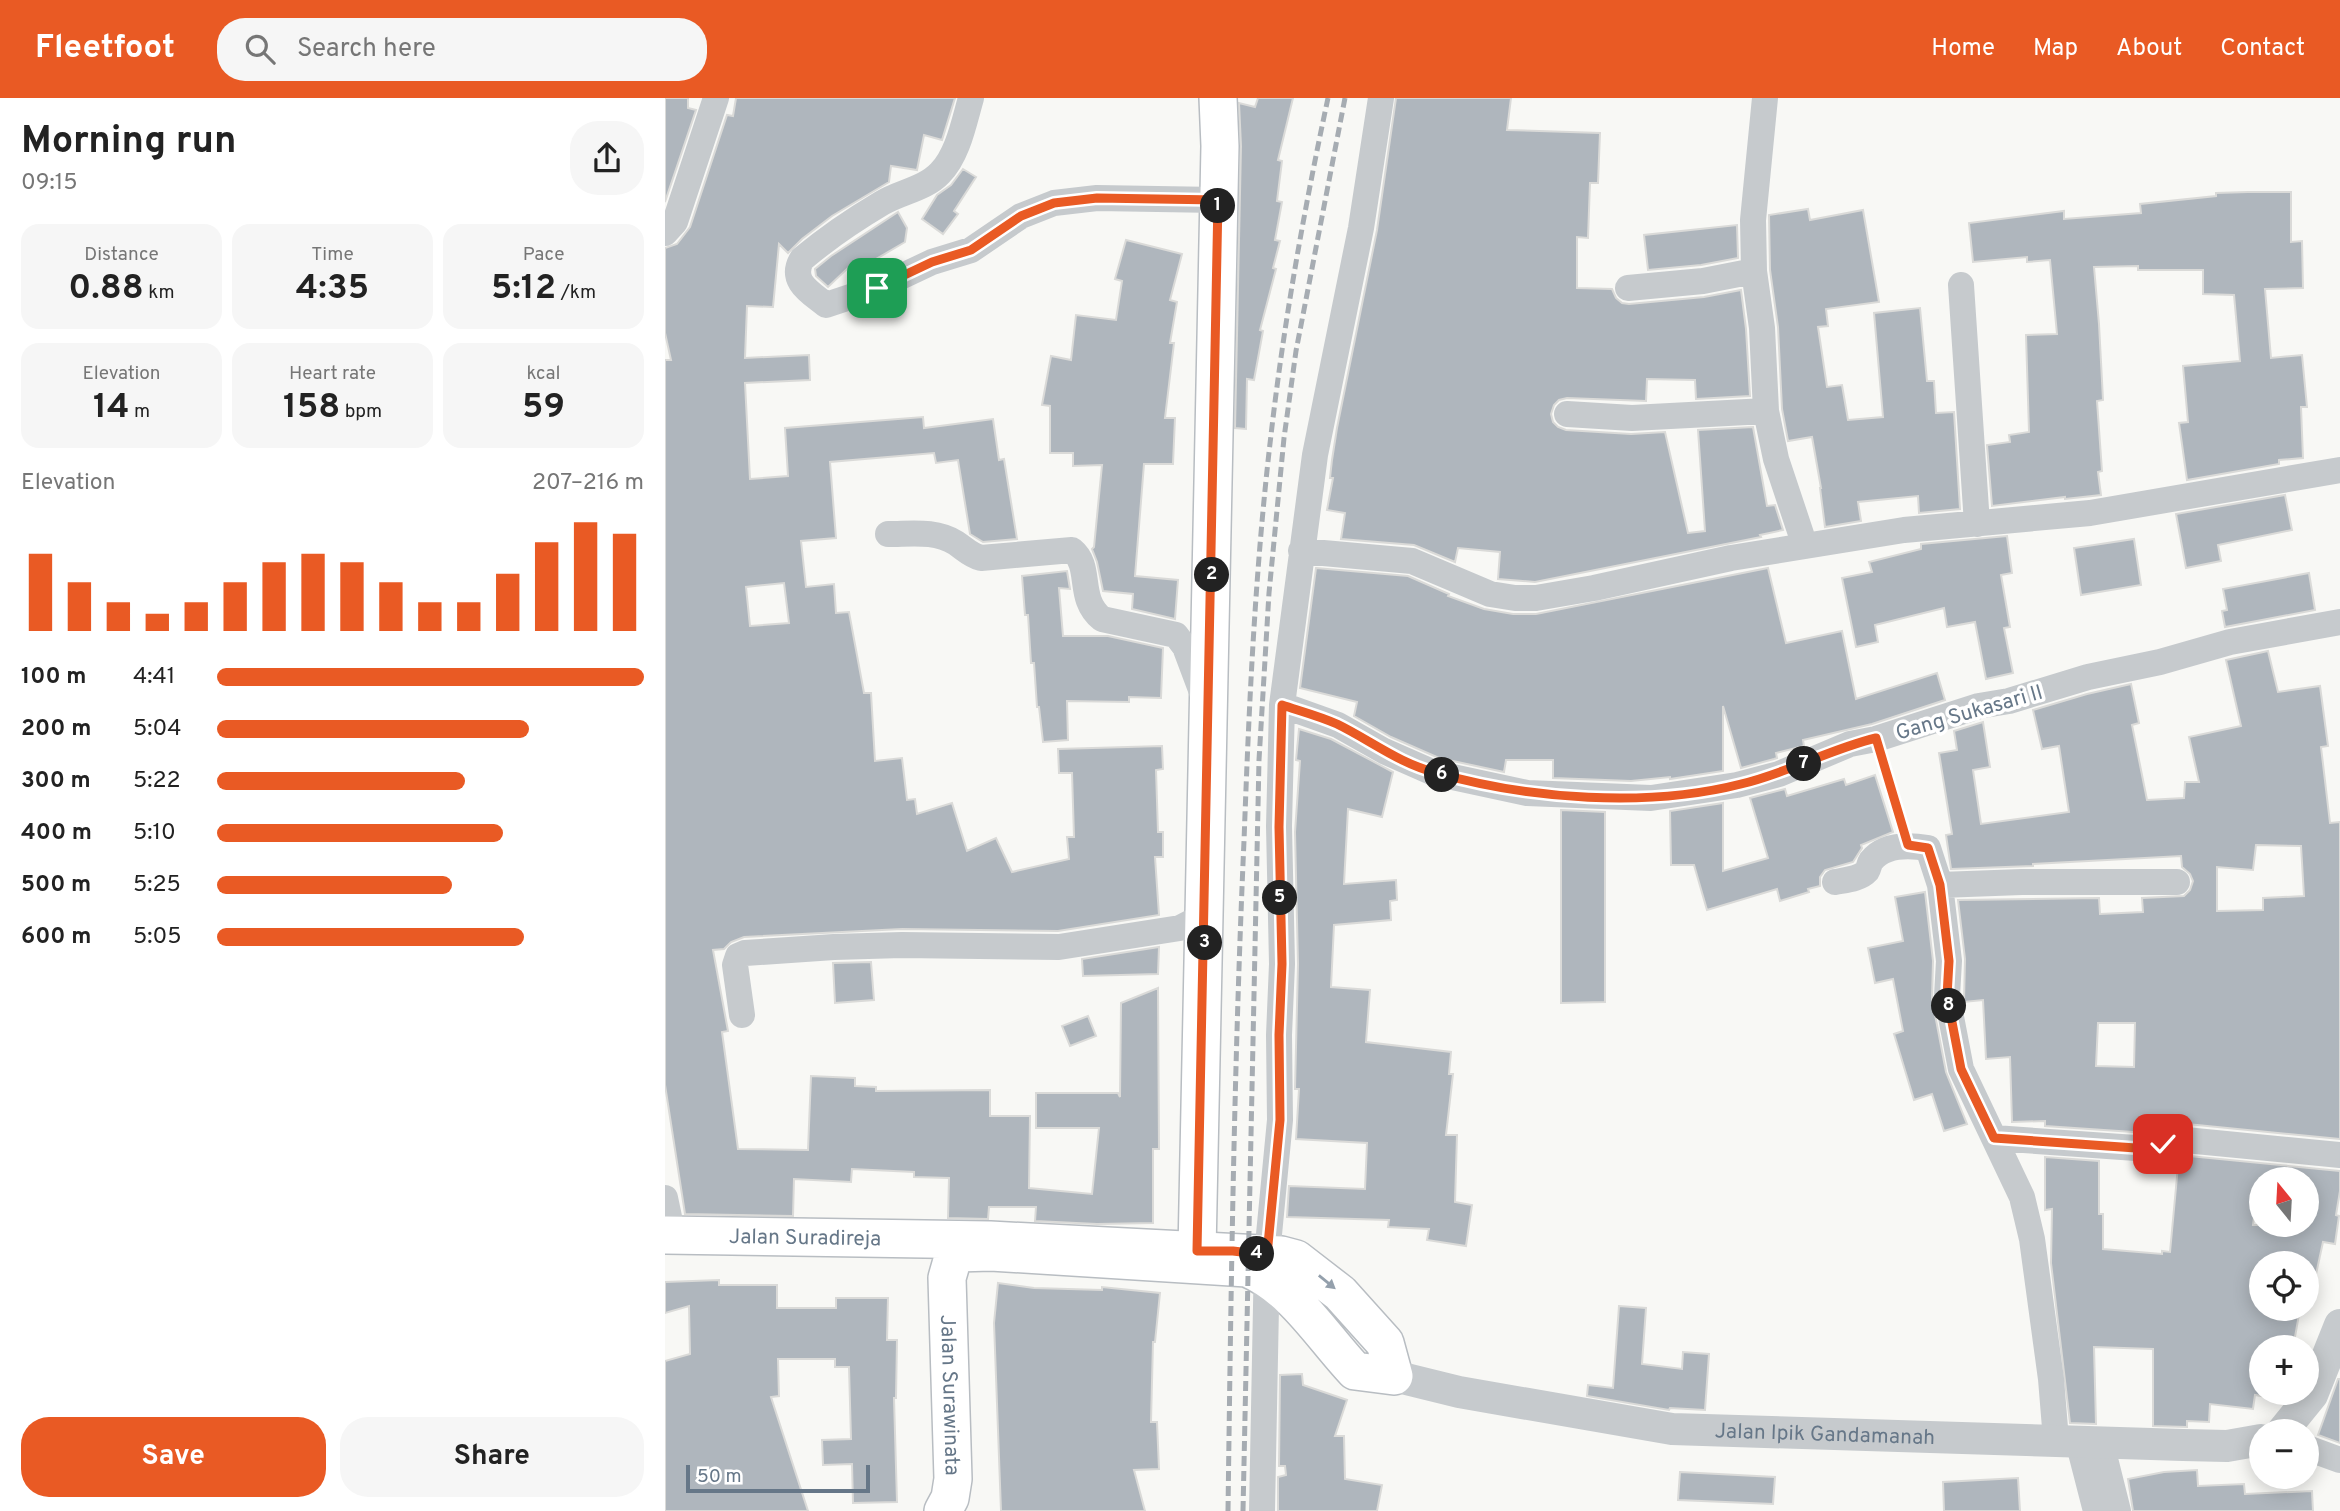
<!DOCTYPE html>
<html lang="en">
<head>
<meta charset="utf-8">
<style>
  :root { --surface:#fff; --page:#f6f6f6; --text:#222; --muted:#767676; --accent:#e95a24 }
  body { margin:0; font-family:Overpass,sans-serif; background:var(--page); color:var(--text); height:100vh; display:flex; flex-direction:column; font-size:26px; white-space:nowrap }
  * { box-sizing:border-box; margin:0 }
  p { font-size:23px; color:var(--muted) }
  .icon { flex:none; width:38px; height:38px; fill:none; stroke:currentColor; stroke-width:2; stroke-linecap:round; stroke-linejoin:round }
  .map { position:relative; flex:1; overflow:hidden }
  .details { display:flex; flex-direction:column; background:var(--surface); width:665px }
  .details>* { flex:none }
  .needle { width:46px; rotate:342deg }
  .controls { position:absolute; left:1584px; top:1069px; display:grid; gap:14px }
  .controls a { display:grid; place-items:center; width:70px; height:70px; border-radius:50%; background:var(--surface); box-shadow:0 4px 18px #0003; font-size:35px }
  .scale { position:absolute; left:21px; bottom:18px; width:184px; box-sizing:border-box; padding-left:7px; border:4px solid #678; border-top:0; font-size:19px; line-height:24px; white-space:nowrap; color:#678; -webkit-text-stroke:5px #fff; paint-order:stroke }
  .pin { position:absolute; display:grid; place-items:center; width:60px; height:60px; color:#fff; margin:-30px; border-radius:14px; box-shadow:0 4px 10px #0006 }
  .km { position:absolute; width:35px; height:35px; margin:-18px; border-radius:50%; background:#222; color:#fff; font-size:19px; line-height:35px; text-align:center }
  .round { display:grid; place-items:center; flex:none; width:74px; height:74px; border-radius:28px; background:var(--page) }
  .head { display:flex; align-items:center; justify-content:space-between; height:119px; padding:0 21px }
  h1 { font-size:38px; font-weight:700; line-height:52px }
  .metrics { display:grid; grid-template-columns:repeat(3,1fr); gap:10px; height:119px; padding:7px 21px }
  .metrics div { display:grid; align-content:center; border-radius:18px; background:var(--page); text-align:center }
  .metrics b { font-size:35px; font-weight:700 }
  .metrics small { font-size:19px; font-weight:400 }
  .metrics p { font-size:19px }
  .chart { height:196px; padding:14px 21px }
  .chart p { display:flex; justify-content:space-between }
  .chart svg { width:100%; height:126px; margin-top:7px; stroke:var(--accent); stroke-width:6 }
  .primary-button { display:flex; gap:14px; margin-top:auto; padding:14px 21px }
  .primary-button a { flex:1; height:80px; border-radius:28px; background:var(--accent); color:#fff; font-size:28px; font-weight:700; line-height:80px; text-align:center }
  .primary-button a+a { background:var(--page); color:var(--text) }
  ul { padding:0 21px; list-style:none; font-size:23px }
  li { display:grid; grid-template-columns:112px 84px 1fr; align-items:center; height:52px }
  li i { height:18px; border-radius:9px; background:var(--accent) }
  header { display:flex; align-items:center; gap:42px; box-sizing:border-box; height:98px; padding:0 35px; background:var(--accent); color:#fff }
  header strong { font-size:33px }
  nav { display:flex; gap:38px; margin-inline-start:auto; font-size:24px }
  .search { width:490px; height:63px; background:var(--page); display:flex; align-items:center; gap:18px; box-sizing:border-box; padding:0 24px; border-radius:28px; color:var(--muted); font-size:26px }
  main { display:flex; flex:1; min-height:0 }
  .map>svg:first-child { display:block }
</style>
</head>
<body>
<header>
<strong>Fleetfoot</strong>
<div class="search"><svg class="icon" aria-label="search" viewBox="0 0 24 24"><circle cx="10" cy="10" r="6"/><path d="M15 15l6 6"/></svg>Search here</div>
<nav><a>Home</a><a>Map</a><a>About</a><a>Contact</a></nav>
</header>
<main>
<section class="details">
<div class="head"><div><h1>Morning run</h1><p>09:15</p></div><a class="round"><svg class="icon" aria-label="share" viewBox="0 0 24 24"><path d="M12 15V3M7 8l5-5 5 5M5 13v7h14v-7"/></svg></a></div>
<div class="metrics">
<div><p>Distance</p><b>0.88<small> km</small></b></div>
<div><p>Time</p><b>4:35</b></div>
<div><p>Pace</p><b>5:12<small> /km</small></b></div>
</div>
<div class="metrics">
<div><p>Elevation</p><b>14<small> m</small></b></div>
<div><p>Heart rate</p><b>158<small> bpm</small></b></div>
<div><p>kcal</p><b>59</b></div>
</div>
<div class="chart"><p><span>Elevation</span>207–216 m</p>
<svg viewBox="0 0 160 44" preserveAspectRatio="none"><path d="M5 44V17M15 44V27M25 44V34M35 44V38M45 44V34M55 44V27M65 44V20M75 44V17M85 44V20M95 44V27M105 44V34M115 44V34M125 44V24M135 44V13M145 44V6M155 44V10"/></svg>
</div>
<ul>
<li><b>100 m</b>4:41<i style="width:100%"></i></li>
<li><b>200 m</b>5:04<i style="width:73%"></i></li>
<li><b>300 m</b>5:22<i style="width:58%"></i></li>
<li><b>400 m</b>5:10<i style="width:67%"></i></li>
<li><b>500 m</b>5:25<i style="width:55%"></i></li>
<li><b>600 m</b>5:05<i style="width:72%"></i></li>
</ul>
<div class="primary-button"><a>Save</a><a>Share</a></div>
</section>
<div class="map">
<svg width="1675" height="1413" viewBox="0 0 1675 1413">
  <rect width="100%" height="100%" fill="#f8f8f5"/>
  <path fill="#afb6bd" stroke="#dadad8" stroke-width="2" fill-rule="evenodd" d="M0 0H23V10L31 12 0 104Z
    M71 0H290L277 42 259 37 252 72 226 68 224 84 167 118 137 141 123 155 114 146 108 209 82 208 80 260 144 257 145 282 80 285 85 381 123 378 120 330 258 319 259 330 328 321 334 362 339 361 352 441 318 444 305 436 293 362 271 365 269 355 165 364 171 440 136 443 141 489 169 486 171 515 184 514 199 595H206L210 663 237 660 242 702 250 701 252 716 287 705 302 753 331 740 347 774 404 761 402 739H409L407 675H394L393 651 497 648 498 671 491 672 493 734H498V759H490L494 817 393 833 237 831 79 839 66 844 59 851 48 852 63 933 57 934 73 1051 143 1052 146 978 190 980V988L211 989V993L325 992V1018H365L364 1090 427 1096 434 1030H371V995H453L455 999 456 905 493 890 494 1051H488V1125L432 1126 370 1123 371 1109H324L323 1121 283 1120 284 1080 249 1079V1074L187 1071 186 1084 129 1081 128 1118 20 1116 0 987V262H6L0 235V150L12 146 25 129 62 17 68 18ZM119 485 124 525 85 528 81 489Z
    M593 0H628L613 62 617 63 612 103 617 104 610 142 615 143 608 170 611 171 595 232 598 233 589 282 582 281 581 331 570 330 576 48 574 5 590 9Z
    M731 0H846L842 32 935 35 933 85H925L923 140 912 139V190L947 191 951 200 957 205 964 206 1039 199 1076 192 1081 231 1085 298 1031 301 1030 282 982 281 981 303 902 300 894 302 889 307 886 316 888 324 893 329 901 332 966 336 1000 334 1023 435 1040 433 1033 332 1088 329 1102 408 1110 407 1118 432 1095 437 1096 439 870 484 833 481 835 454 793 450 790 464 749 447 676 441 680 415 662 412 668 380H665L667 362 672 330 712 132Z
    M298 71 311 79 289 113 293 116 278 136 257 121 272 97 286 87Z
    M1583 94H1626V144L1637 143 1638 190 1600 191 1606 260 1637 257 1642 309H1636L1638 360 1614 362V366L1522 382 1514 325 1523 324 1518 268 1575 263 1569 197 1538 196V172H1473V168L1429 169 1434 226 1438 302 1432 303 1437 373 1433 374 1436 397 1400 401V399L1327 408 1322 347 1345 344 1344 337 1364 334 1361 237 1392 236 1385 162 1362 164V159L1308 164 1304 125 1399 113V121L1476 115 1475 106 1551 98V95Z
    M1143 111 1145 122 1198 112 1214 204 1161 211 1163 228 1153 229 1162 289 1177 287 1183 322 1218 319 1209 215 1255 210 1262 283H1269L1271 315 1289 314 1295 411 1254 415 1253 398 1193 404 1196 423 1160 429 1155 390H1156L1147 339 1123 343 1117 311 1113 229 1105 172 1104 117Z
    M233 114 242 130 240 144 206 164 195 177 185 168 163 189 151 178 150 171 166 158Z
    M1072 127 1073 160 1036 167 983 172 979 137Z
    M461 142 517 156 505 202 512 204 505 245H509L500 320H510L508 366H479L470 478 513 482 510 521 467 511 468 496 438 493 432 464 427 451 429 449 437 367 408 368V355H385V308L377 307 386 258 406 262 411 217 451 222 457 183 450 181Z
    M1620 397 1627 432 1553 447 1556 463 1521 470 1511 416Z
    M1342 438 1347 475 1336 477 1345 529 1339 530 1348 575 1321 581 1310 524 1282 529 1279 510 1210 527 1213 544 1191 549 1177 480 1207 474 1204 464 1256 451V446Z
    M1469 441 1476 487 1416 497 1409 450Z
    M651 470 743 478 784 496 783 498 819 511 848 516H871L1103 470 1121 545 1177 533 1191 601 1272 575 1280 602 1207 626 1138 642 1139 648 1111 655 1112 660 1109 661 1076 670 1058 608V673L1005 681V679L966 683 888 680V662H841L839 674 774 660 726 639 689 618 692 604 635 590Z
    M402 473 405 491 394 490 398 538H443L498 550 496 600 464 599V604L402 603 403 642 378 644 374 609H372L369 565H366L363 517H360L357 478Z
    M1644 475 1650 512 1560 529 1557 513 1562 512 1558 491Z
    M1603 553 1613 594 1655 588 1663 648 1656 649 1665 725 1675 724V1041L1512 1025 1483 1035 1380 1028V1023L1347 1024 1345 959 1321 961 1318 902 1299 904 1300 861 1293 802 1434 800 1435 816 1478 814 1477 800 1519 798 1525 792 1528 783 1525 776 1517 769 1516 758 1368 766V768L1286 771 1281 737 1287 736 1274 655 1292 652 1289 633 1318 624 1325 669 1308 672 1316 726 1404 714 1394 648 1377 651 1368 612 1422 596 1466 586 1474 625 1467 627 1482 702 1519 700 1520 684H1534L1524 639 1576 628 1561 562ZM1591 747 1636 748 1639 798 1598 800V812L1552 813V769L1588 772ZM1433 925H1470L1469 969 1431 968Z
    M634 631 666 641 728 674 717 719 683 711 679 786 731 782 732 802 725 803 726 822 669 827 666 889 705 892 701 944 786 954 784 976H788L781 1037H792L790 1104 807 1107 801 1148 762 1142 764 1131 723 1129 724 1122 622 1119 624 1088 700 1091 702 1045 631 1041 634 991H630L633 866 630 734 635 663 631 662Z
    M1210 677 1228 734 1196 747 1197 750 1188 764 1160 772 1155 779V788L1143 791 1144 794 1115 803 1112 791 1042 812 1029 767H1006L1005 713 1058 705V773L1103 760 1085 700 1120 691 1122 698 1179 681 1181 687Z
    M896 712 940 714V904L896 905Z
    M1260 794 1268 863 1267 901 1281 974 1302 1026 1279 1033 1267 996 1249 1002 1229 936 1238 933 1228 881 1210 885 1203 850 1238 843 1230 799Z
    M494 849 493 876 418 878 417 861Z
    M206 864 209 902 170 905 168 865Z
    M423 918 431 938 405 948 397 928Z
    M1514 1057 1675 1073V1093L1671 1117 1674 1118 1670 1146 1658 1144 1650 1181 1642 1180V1166H1596V1211H1635L1628 1250H1596V1298L1590 1297 1588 1311 1545 1306 1544 1324 1522 1323V1329L1488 1328V1251L1429 1249 1431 1326 1405 1325 1386 1165 1387 1111 1380 1112V1059L1434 1063V1116H1438V1151L1497 1156V1153L1505 1154ZM1594 1082H1642V1127H1588Z
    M54 1182V1187H112V1210H171V1200H223L222 1242H232L231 1300H229L232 1404 188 1405 187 1366 158 1367 157 1342 186 1341 184 1269H170V1261H113L114 1298 106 1299 143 1413H0V1263L25 1256 24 1208 0 1215V1184Z
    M333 1185 369 1190 437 1192V1189L495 1195 490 1244H488L486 1324H492L494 1371 469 1372 480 1413H336L329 1225Z
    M954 1208 981 1210 977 1266 1017 1271 1018 1254 1044 1256 1040 1312 1005 1310 1004 1312 922 1298 923 1287 948 1290Z
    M637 1276 638 1287 682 1302 670 1338H679L680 1381 717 1387 712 1413H613V1379L621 1377 620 1368H614L615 1277Z
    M1673 1281H1675V1345L1653 1337Z
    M1532 1372 1533 1388 1579 1386 1580 1396 1647 1393 1648 1413H1468L1463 1381 1499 1374Z
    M1015 1374 1110 1379 1108 1406 1013 1402Z
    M1353 1380 1355 1413H1279L1278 1384Z"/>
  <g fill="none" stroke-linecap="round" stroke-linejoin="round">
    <g stroke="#b8bdc2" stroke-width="40">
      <g id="secondary">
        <path id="s2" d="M0 1137 325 1142 616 1157 631 1161 675 1195 720 1245 729 1278 690 1273C656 1237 629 1190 582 1170L326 1154 292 1155 288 1159 282 1180 288 1381 285 1400 278 1413"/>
        <path d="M532 1153 555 48 553 0"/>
      </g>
    </g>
    <path stroke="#bfc2c4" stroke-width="4.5" stroke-dasharray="3.5 3.5" stroke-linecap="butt" d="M1219 665 1236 724"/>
    <path stroke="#c6cacd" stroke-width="26" d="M306 0C299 24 293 57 275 75 260 91 235 94 217 105 190 121 162 140 137 161 124 183 145 194 161 207L212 190 267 164 306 152 356 118 389 105 432 100 553 102
      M1100 0 1088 122 1089 173 1097 230 1101 313 1111 361 1140 448
      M0 135 10 124 51 0
      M1296 187 1312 426
      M963 190 1038 183 1089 173
      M902 316 967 320 1101 313
      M223 436C247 436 270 432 291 445 300 451 305 457 316 460L407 452C428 469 411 500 437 521L511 537 520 549 538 597
      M636 453 747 463 825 496 850 500H871L929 490 1066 460 1239 432 1425 415 1675 372
      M617 607 673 627 719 653 769 675 862 695 986 700 1072 687 1114 676 1185 646 1211 641 1314 608 1344 603 1423 579 1495 564 1565 544 1675 524
      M1170 784C1180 782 1195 781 1202 773 1204 770 1204 766 1206 763 1219 746 1245 747 1263 750L1275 787 1284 863 1282 898 1296 971 1357 1099 1367 1141 1386 1281 1391 1342
      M1275 787 1357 784H1512
      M77 917 70 867 73 858 80 855 169 849 237 847 394 849 515 830 540 817
      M1329 1040 1485 1051 1510 1041 1675 1057
      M0 1100 8 1138
      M1413 1343 1431 1413
      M1436 1345 1453 1413
      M1642 1350 1675 1362
      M597 1413 602 1157 615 1022 614 937 617 866 614 728 617 607 650 357 696 130 716 0"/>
    <g stroke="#c6cacd" stroke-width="32">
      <path id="s1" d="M729 1278 794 1294 1007 1331 1518 1347 1562 1348 1596 1342"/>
      <path d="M1617 1334 1647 1297 1675 1227"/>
    </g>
    <use href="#secondary" stroke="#fff" stroke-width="37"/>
    <path stroke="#a6acb2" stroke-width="5" stroke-dasharray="10 5" stroke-linecap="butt" d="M563 1413C566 1190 569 966 579 743 584 608 590 472 606 337 619 224 639 112 663 0
      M578 1413 594 662 604 495 619 340 631 253 680 0"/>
  </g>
  <defs><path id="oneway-solid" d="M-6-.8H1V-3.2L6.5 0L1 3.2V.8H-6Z" transform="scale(1.75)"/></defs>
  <use fill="#94a0ac" href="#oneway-solid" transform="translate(662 1184) rotate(39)"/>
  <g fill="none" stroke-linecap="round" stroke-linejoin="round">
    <g stroke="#fff" stroke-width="14">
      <path id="route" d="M212 190 267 164 306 152 356 118 389 105 432 100 553 102 532 1153H568L602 1157 615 1022 614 937 617 866 614 729 617 607C635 613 654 618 672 626 705 642 735 666 772 675 864 701 982 710 1076 686 1123 675 1165 651 1211 640L1243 747 1263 750 1275 787 1284 863 1282 898 1296 971 1329 1040 1485 1051 1498 1046"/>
    </g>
    <use href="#route" stroke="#e95a24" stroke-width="9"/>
  </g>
  <g text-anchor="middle" stroke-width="7" stroke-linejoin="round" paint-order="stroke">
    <g font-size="21" fill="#678" stroke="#fff">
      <text transform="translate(1304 614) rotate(-16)" y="7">Gang Sukasari II</text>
      <text dy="7" stroke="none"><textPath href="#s2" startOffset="140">Jalan Suradireja</textPath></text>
      <text dy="7" stroke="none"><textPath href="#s2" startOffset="1414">Jalan Surawinata</textPath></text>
      <text dy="7" stroke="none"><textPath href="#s1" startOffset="436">Jalan Ipik Gandamanah</textPath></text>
    </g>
  </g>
</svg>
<div class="controls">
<a><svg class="needle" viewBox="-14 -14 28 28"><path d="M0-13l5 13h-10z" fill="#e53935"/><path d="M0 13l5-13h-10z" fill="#767676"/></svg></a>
<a><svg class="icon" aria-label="locate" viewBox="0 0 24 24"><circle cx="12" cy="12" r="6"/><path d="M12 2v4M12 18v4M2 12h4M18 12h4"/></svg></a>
<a>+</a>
<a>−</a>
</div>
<div class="scale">50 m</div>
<div class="pin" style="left:212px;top:190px;background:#1e9e55"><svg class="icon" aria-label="arrive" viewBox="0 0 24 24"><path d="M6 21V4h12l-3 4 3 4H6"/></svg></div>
<div class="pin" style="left:1498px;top:1046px;background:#d93025"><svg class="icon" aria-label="check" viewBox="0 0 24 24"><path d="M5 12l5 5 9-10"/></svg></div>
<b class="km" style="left:553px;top:108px">1</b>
<b class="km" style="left:547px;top:477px">2</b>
<b class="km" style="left:540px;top:845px">3</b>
<b class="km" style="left:592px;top:1156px">4</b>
<b class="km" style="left:615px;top:800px">5</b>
<b class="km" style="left:777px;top:677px">6</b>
<b class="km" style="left:1139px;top:666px">7</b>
<b class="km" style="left:1284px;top:908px">8</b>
</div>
</main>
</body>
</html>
